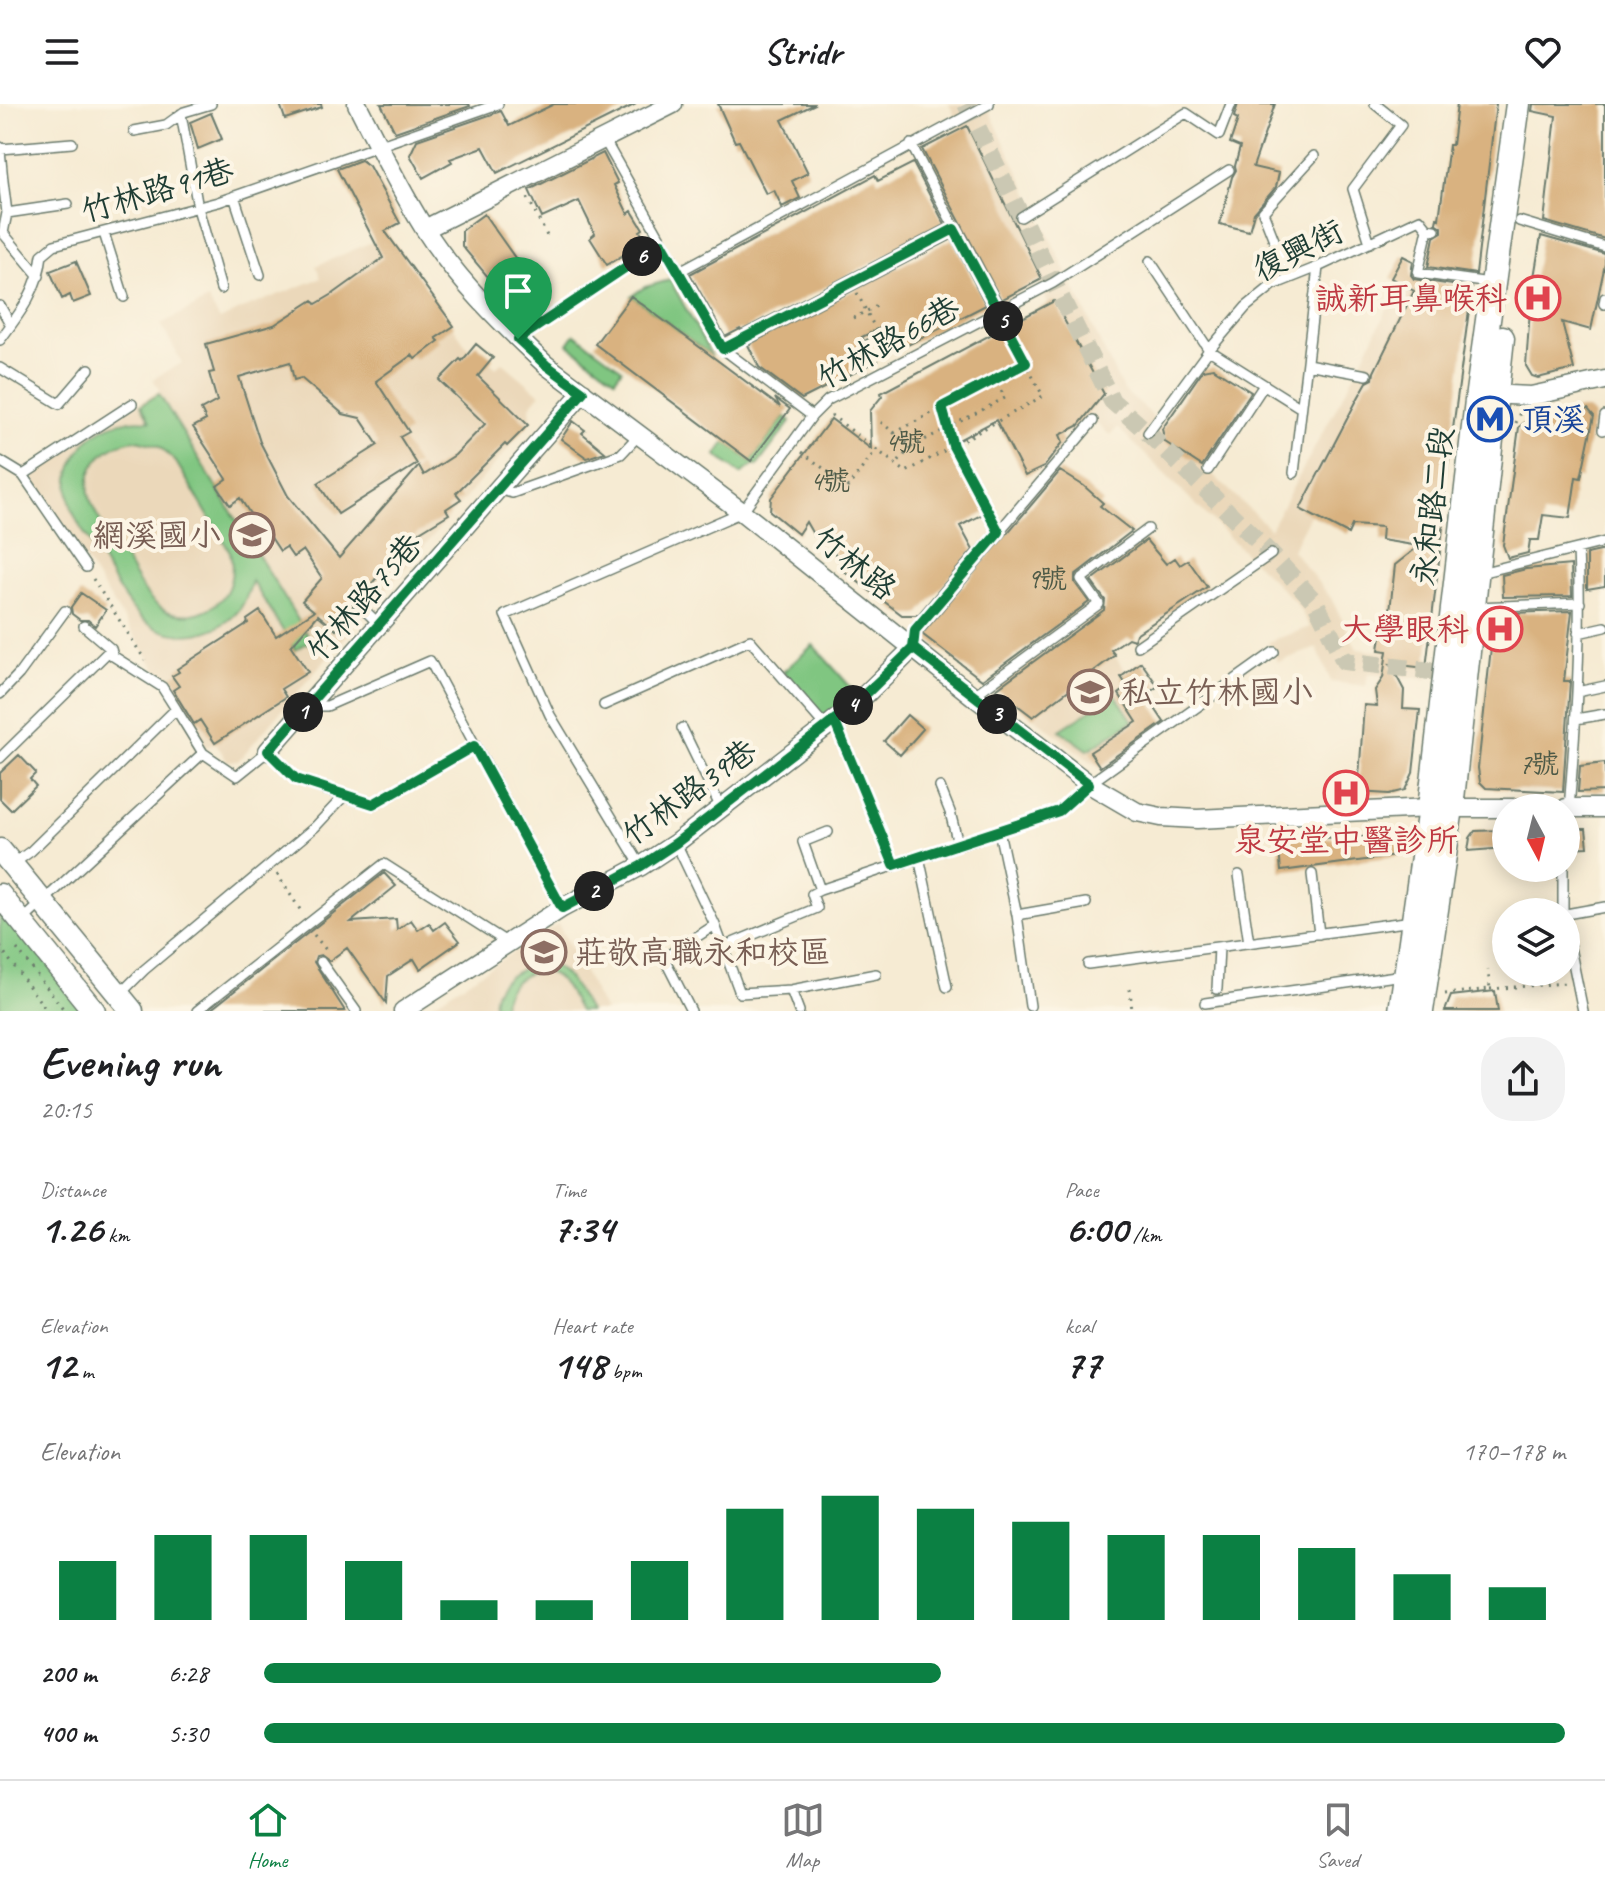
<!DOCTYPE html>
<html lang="en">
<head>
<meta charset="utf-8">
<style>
  :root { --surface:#fff; --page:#f2f2f2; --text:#202124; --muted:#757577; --line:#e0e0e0; --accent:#0b8043 }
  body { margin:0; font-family:Caveat,"LXGW WenKai TC",sans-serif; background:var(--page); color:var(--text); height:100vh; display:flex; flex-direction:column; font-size:30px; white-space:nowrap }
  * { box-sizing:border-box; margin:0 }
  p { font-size:26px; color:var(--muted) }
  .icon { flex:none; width:44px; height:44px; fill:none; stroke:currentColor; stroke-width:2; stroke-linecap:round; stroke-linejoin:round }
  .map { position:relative; height:907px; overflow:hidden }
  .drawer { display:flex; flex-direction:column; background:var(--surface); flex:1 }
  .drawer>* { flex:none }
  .needle { width:52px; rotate:173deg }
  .tools { position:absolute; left:1492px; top:690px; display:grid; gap:16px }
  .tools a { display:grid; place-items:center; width:88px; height:88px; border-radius:50%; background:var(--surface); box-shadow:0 4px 20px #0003; font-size:40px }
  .pin { position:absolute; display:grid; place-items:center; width:68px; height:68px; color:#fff; margin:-82px -34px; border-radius:50% 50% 50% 0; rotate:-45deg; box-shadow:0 0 8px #0007 }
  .pin .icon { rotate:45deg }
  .km { position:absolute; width:40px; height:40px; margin:-20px; border-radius:50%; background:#222; color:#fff; font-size:22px; line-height:40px; text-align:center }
  .round { display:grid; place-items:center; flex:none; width:84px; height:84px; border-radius:32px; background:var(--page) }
  .summary { display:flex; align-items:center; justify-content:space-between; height:136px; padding:0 40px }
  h1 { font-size:44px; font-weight:700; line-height:60px }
  .stats { display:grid; grid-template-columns:repeat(3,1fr); gap:12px; height:136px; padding:8px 40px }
  .stats div { display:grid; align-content:center }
  .stats b { font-size:40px; font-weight:700 }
  .stats small { font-size:22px; font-weight:400 }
  .stats p { font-size:22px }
  .chart { height:224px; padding:16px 40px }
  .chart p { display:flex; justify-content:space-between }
  .chart svg { width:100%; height:144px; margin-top:8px; stroke:var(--accent); stroke-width:6 }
  ul { padding:0 40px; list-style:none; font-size:26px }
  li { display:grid; grid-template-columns:128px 96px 1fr; align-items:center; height:60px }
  li i { height:20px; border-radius:10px; background:var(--accent) }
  header { display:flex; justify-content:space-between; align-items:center; height:104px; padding:0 40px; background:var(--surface); font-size:36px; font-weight:700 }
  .tabs { display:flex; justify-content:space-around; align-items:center; height:112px; border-top:2px solid var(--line); background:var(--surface); font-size:22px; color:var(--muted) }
  .tabs a { display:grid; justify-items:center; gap:4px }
  .tabs .selected { color:var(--accent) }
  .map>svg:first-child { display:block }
</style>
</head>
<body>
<header><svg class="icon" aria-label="menu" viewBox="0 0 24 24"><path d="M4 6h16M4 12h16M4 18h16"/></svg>Stridr<svg class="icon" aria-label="heart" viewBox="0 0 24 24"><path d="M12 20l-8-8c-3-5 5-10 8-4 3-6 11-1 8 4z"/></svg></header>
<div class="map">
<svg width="1605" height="907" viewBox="0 0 1605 907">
  <rect width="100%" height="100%" fill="#fcf5e5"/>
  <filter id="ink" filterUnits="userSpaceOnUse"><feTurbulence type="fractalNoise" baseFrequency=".0125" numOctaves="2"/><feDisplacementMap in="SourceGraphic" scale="16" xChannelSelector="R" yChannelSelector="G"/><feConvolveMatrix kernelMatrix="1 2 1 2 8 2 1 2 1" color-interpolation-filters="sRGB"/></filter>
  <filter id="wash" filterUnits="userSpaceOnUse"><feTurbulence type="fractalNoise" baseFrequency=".006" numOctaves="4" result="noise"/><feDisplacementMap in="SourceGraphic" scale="32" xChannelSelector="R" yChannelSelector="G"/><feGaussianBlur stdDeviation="1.8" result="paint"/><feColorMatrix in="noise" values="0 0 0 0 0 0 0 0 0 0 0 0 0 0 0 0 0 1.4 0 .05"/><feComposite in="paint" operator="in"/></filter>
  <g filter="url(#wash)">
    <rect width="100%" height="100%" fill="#f6ebd3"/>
    <path fill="#ebd8ba" d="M949 0H986L1123 286 1149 308 1162 325 1165 338 1206 364 1270 425 1364 253 1406 165 1430 178 1292 446 1331 494 1357 545 1431 553 1428 575 1368 569 1366 582 1331 578 1317 544 1278 558 1268 538 1310 523 1296 499 1118 324 1110 331 1076 303 1093 290Z
      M388 131 470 247 476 240 493 254 490 258 496 264 502 258 540 290 530 302 531 318 379 494 370 486 340 522 348 530 238 657H227L216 639 206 643 34 376V367L160 286 153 275 182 259 161 220 208 196 220 216 242 205 321 174 316 162Z
      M1110 545 1126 568 1141 558 1158 582 1145 593 1167 623 1101 665 1033 613 1046 605 1045 603Z
      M558 820 605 907H421Z"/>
    <path fill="#80c681" stroke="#50825a" stroke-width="2" fill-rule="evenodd" d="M670 176 712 252 631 192 645 183Z
      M575 230 622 265 615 275 568 240Z
      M159 290 311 537 295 546 252 477C249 487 246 496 240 505 215 536 166 540 138 511 121 494 110 470 98 450 86 432 71 413 69 391 66 370 75 350 89 335 105 319 128 314 150 317L141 301ZM137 336 159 342 176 358 230 448C234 467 232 486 217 499 203 511 181 514 165 506 145 496 135 471 124 453 113 436 99 419 92 400 79 366 105 339 137 336Z
      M785 312 791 317 757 362 755 360 741 370 716 351 726 338 751 357Z
      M813 541 856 589 834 610 820 612 783 568Z
      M1115 590 1133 617 1088 646 1060 626Z
      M0 787 102 907H0Z
      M546 859C569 867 577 887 589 907H579C572 895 565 877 552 870 530 860 498 884 504 907H495C486 877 523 862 546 859Z"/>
    <g id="blocks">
      <path fill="#d9b280" d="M280 0H321L322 3 285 15Z
        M381 0H469L470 2 395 28Z
        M554 0H636L497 69 483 43 450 55 452 58 423 74 410 51 417 36 501 7 509 22Z
        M718 0H815L782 16 808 69 792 77 800 94 782 103 774 86 766 90 739 37 735 38Z
        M1238 0H1275L1253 63 1279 69 1276 83 1254 109 1249 127 1220 120 1232 73 1236 66 1235 62 1240 43 1230 39 1238 15 1234 13Z
        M1457 0H1496L1476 170 1428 163 1434 133 1442 128V123L1436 119 1437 114 1439 115 1449 41H1452Z
        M1533 0H1605V135L1544 117 1556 12 1532 7Z
        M211 9 222 35 198 45 190 18Z
        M967 22 1042 175 1001 196 922 45Z
        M603 49 618 79 614 81 628 110 632 107 643 125 640 127 646 137 607 161 590 134 595 130 579 97 542 114 529 86Z
        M361 56 369 62 400 119 385 127 454 222 436 234 439 237 415 255 412 251 376 277 409 328 400 333 417 360 338 410 318 379 378 341 360 314 343 310 301 274 294 276 290 258 239 273 260 338 288 392 339 454 419 362 424 371 455 351 485 320 439 276 460 255 462 257 476 240 493 254 478 272 528 321 507 342 505 340 456 389 461 395 446 405 449 410 410 434 368 484 370 486 363 494 357 493 352 495 353 506 336 526 318 511 291 542 308 568 281 585 286 593 215 639 200 616 194 620 173 586 179 582 172 572 179 568 177 565 248 519 247 516 260 507 276 532 314 507 302 497 322 474 303 446 293 453 286 443 280 447 270 432 266 435 240 394 230 401 217 382 227 375 193 323 206 316 201 306 217 297 209 269 214 268 206 240 274 221 313 196 316 200 333 190 383 154 337 65Z
        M913 59 945 121 741 227 740 225 725 233 690 170 875 71 878 77Z
        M484 110 525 168 498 185 462 142V126Z
        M1541 132 1605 150V160L1591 226 1562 218 1574 265 1538 274 1532 272 1526 262 1531 191Z
        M952 135 986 201 902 244 889 220 876 226 862 233 875 258 802 295 759 263 748 241Z
        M1403 152 1413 157 1411 171 1414 175 1472 184 1440 421V426L1443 423 1426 564 1390 560 1404 586 1403 605 1420 606 1413 669 1405 686 1389 690 1358 688 1364 601 1377 602 1375 586 1383 574 1387 547 1379 546 1382 524 1388 525 1395 461 1419 442 1381 436 1382 423 1352 421 1348 430 1300 405 1358 294 1367 278 1373 275 1374 268 1414 187 1391 174Z
        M76 157 91 192 73 199 70 191 62 195 50 167Z
        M631 192 780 303 775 294 790 305 751 357 595 240Z
        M1054 197 1104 290 1078 322 1060 331 1063 338 1044 363 1025 372 996 316 951 340 987 408 960 422 973 446 918 511H902L844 467 823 427 814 432 806 418 798 430 770 407 771 394 831 315 871 345 870 307 882 292 881 289Z
        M1213 264 1251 288 1202 362 1165 338 1162 325 1203 266Z
        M1580 305H1588L1594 312 1581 374 1576 373 1570 414 1543 411 1539 436H1530L1528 449 1508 454 1503 441 1519 323 1528 316Z
        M573 317 585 326 582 329 605 348 587 354 561 335Z
        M1060 367 1084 382 1103 399 1100 402 1132 427 1075 471V479L1089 498 982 576 922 530Z
        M1146 436 1166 460 1175 454 1180 461 1188 456 1207 483 1136 530 1134 536 1128 534 1111 546 1115 551 1033 613 996 585 1104 506 1105 496 1091 477Z
        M1605 446V482L1587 485V450Z
        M1571 461 1572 492 1503 493 1502 471 1526 465Z
        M81 489 106 506 95 522 88 516H80L72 510 71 503Z
        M1572 507 1564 577H1570L1563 688 1486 684 1480 678 1478 664 1493 525 1500 519 1513 514 1511 509Z
        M1141 558 1158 582 1146 591 1164 618 1100 663 1090 648 1137 618 1119 590 1128 583 1121 573Z
        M907 611 923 625 900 651 884 637Z
        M19 651 36 669 30 675 36 682 11 706 0 695V669Z
        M1605 659V687L1578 688 1580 662Z
        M1566 725H1586L1588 743 1566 744Z
        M1503 726 1506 728V744L1468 747 1470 734 1475 727Z
        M1395 732 1404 751 1281 767 1278 735Z
        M384 769 396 782 351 818 396 815 397 826 411 816 418 826 429 819 434 826 445 818 460 837 420 865 414 855 388 872 386 899 347 844 329 857 321 851 316 852 314 858 345 907H209Z
        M1495 887 1498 907H1445L1451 892Z"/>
    </g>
  </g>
  <g filter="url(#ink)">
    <use href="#blocks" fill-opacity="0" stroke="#6a7a6c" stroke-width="2"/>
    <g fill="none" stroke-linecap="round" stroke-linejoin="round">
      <path stroke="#cbc8b3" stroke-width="18" stroke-dasharray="18 9" stroke-linecap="butt" d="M966 0 1112 297 1148 329 1271 450 1316 499 1344 557 1446 569"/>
      <g stroke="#6a7a6c" stroke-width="12">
        <path id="service" d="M181 10 198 104 221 185
          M134 27 166 21 184 8 211 0
          M604 35 723 245 812 312
          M911 40 998 207
          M0 43 1 45 72 39
          M0 46 3 77
          M0 78 3 77 7 109 3 129
          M234 92 260 171
          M7 109 68 100
          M1021 113 1186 9 1219 31 1231 0
          M1519 117 1605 143
          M1428 125 1418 169 1490 179
          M3 129 39 172
          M104 129 124 193
          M1370 139 1353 85 1401 21 1375 0
          M1150 157 1209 246 1301 304
          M678 168 989 0
          M1289 174 1263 108 1314 52
          M1604 200 1605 194
          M0 202 11 221
          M518 235 662 139
          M0 236C21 208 38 186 42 151L54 141 218 98 498 0
          M723 245 954 125
          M1307 260 1367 271
          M0 264 59 300 89 265
          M1603 326 1605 312
          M1148 329 1209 246 1246 203 1273 181 1318 163 1420 115 1428 125 1435 126
          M0 357 23 371 86 463
          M1208 366 1264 281
          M1294 369 1318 163
          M23 371 132 300
          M497 385 512 389 621 350 638 332
          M1480 469 1605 438
          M358 500 380 521
          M1475 503 1580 499
          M84 522 111 545
          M1578 529 1605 523
          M1138 542 1271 450
          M913 544 915 526 1093 317
          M1577 588 1605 582
          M0 590 19 570 65 507
          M973 592 1099 500 1081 475 1148 425
          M604 601 750 536 826 623
          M309 602H327L430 557 562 804
          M1576 615 1605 610
          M682 624 721 704
          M0 654 111 545 113 552 162 583 176 605
          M940 683 950 708 958 740
          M344 692 373 700 474 642
          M1569 705C1576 618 1582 532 1578 445
          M999 727 1017 811 1086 799
          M676 739 715 821 740 889 791 886 876 870
          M919 753 947 883
          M13 760 31 747 176 605 203 649 237 672 268 647 296 675 344 692 315 723 144 866 119 891
          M641 762 550 611 505 511 742 408 812 312 828 296 1053 179 1229 66
          M1563 764V808
          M1312 770 1319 830
          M1239 771 1249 839
          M820 786 803 738 828 728
          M1566 810 1605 803
          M1017 811 1030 902
          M21 818 203 649
          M1566 824 1583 907
          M723 843 817 804 812 790 820 786 1059 707 1089 680 1274 548
          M321 858 356 907
          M1088 860 1413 817
          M1217 885 1219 843
          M791 886 799 907
          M1205 899 1403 871
          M197 907 384 760 508 839
          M691 907 664 854 715 821"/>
      </g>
      <g stroke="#6a7a6c" stroke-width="21">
        <path id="minor" d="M357 0C378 41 399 84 424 124 457 176 501 219 546 261L742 408 973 592 1089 680 1137 708 1161 713 1197 715 1430 704H1542
          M425 125 673 0
          M1486 290 1531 292 1605 276
          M268 647 583 288
          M1566 704H1605
          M403 907 562 804 641 762 676 739 857 599 913 544"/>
      </g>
      <g stroke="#6a7a6c" stroke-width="25">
        <path id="tertiary" d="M0 746 132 907
          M0 791 94 907"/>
      </g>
      <g stroke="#6a7a6c" stroke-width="27">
        <path id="secondary" d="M1401 907 1430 704 1478 288 1518 0
          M1421 907 1451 704 1502 234"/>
      </g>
      <path stroke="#6a7a6c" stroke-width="3" stroke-dasharray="2 6" stroke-linecap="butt" d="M528 94 549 136
        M857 189 877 228
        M853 214 879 201
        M878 258 866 234 887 223 899 246
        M942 303 953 342 992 416
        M831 311 906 368 1043 292 1003 217
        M881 318 911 343 896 361
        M1516 319 1520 308
        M894 329 1026 259
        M911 343 1005 294 995 275
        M802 348 848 383 876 346
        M93 475 145 556
        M840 631 889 750
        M1386 726V730
        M277 770 301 807
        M314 831 327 847
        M0 843 47 907
        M17 845 65 907
        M1130 885 1132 907
        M1490 885 1566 879
        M1445 890 1490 885 1488 866"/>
      <use href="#service" stroke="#fff" stroke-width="9"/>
      <use href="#minor" stroke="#fff" stroke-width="18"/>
      <use href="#tertiary" stroke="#fff" stroke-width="22"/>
      <use href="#secondary" stroke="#fff" stroke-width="24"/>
    </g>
  </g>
  <g fill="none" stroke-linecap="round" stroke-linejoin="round" filter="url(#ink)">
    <g stroke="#fff" stroke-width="16">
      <path id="route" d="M518 235 546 261 583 288 268 647 296 675 373 700 474 642 562 804 641 762 676 739 826 623C857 599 885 572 913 544L1089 680 1059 707 894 761 834 616 857 599 913 544 915 526 999 428 953 342 942 303 1026 259 954 125 723 245 662 139 518 235"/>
    </g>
    <use href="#route" stroke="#0b8043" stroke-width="10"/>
  </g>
  <defs>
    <g id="hospital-ring" transform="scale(2.3)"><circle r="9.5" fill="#fcf5e5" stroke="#e0444e" stroke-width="1.5"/><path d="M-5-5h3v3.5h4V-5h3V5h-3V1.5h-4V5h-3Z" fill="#e0444e"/></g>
    <g id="metro-ring" transform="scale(2.3)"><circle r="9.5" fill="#fcf5e5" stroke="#1a4fb4" stroke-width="1.5"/><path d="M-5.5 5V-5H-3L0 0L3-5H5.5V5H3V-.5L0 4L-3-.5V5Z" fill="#1a4fb4"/></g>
    <g id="school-ring" transform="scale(2.3)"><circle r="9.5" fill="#fcf5e5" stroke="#8d6e63" stroke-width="1.5"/><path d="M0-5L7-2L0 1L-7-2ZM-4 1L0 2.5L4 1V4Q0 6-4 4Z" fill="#8d6e63"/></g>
  </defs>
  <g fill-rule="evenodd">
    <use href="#hospital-ring" x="1538" y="194"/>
    <use href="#metro-ring" x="1490" y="315"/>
    <use href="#school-ring" x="252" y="431"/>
    <use href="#hospital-ring" x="1500" y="525"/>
    <use href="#school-ring" x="1090" y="588"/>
    <use href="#hospital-ring" x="1346" y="689"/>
    <use href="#school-ring" x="544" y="848"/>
  </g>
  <g text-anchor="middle" stroke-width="8" stroke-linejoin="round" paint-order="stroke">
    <g font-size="28" fill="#4e5a47">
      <text x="905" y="347">4號</text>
      <text x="830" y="386">4號</text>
      <text x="1047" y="484">9號</text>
      <text x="1539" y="669">7號</text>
    </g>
    <g font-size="32" fill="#1f3d34" stroke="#fcf5e5">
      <text transform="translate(157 86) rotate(-16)" y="11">竹林路91巷</text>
      <text transform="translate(1298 146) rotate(-27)" y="11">復興街</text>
      <text transform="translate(888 238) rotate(-29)" y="11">竹林路66巷</text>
      <text transform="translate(1432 402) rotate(-83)" y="11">永和路二段</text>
      <text transform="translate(855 459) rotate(39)" y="11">竹林路</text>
      <text transform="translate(364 493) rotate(-49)" y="11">竹林路75巷</text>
      <text transform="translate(689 688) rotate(-36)" y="11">竹林路39巷</text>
    </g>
    <g font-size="32" fill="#be3a42" stroke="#fcf5e5" text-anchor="end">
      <text x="1507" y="205">誠新耳鼻喉科</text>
      <text x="1469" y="536">大學眼科</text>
      <text x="1346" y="747" text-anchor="middle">泉安堂中醫診所</text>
    </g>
    <g font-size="32" fill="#164399" stroke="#fcf5e5" text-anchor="start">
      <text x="1521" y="326">頂溪</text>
    </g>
    <g font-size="32" fill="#785e54" stroke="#fcf5e5" text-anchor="start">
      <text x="221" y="442" text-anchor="end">網溪國小</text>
      <text x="1121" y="599">私立竹林國小</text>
      <text x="575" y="859">莊敬高職永和校區</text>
    </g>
  </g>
</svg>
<div class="tools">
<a><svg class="needle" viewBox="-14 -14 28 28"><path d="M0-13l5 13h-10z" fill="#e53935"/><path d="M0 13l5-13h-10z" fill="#757577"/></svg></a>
<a><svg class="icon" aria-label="layers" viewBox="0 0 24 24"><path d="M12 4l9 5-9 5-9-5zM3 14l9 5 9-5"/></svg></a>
</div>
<div class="pin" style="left:518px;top:235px;background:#1e9e55"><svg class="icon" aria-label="arrive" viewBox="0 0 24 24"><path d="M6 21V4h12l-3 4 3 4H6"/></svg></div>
<b class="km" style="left:303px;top:608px">1</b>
<b class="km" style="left:594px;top:787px">2</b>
<b class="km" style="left:997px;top:610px">3</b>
<b class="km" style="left:853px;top:601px">4</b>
<b class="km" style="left:1003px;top:217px">5</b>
<b class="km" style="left:642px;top:152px">6</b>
</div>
<section class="drawer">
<div class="summary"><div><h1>Evening run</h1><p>20:15</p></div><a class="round"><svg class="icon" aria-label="share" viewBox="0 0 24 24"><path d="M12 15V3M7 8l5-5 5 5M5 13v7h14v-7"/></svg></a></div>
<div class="stats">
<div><p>Distance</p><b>1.26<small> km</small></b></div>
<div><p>Time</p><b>7:34</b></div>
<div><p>Pace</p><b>6:00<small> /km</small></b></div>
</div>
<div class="stats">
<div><p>Elevation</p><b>12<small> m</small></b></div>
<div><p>Heart rate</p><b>148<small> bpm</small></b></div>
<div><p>kcal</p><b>77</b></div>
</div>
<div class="chart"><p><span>Elevation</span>170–178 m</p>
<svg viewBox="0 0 160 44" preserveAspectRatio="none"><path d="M5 44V26M15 44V18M25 44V18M35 44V26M45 44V38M55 44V38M65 44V26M75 44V10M85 44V6M95 44V10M105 44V14M115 44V18M125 44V18M135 44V22M145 44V30M155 44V34"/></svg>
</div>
<ul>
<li><b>200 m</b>6:28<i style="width:52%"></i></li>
<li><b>400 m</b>5:30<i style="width:100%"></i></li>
</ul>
</section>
<nav class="tabs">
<a class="selected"><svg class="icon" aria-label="home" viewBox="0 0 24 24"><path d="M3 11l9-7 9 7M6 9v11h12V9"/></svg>Home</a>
<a><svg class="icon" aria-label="map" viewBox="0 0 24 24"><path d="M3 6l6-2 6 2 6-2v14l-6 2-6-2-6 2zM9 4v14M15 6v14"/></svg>Map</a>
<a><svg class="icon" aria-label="saved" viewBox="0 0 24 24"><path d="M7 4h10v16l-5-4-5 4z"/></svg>Saved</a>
</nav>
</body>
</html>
